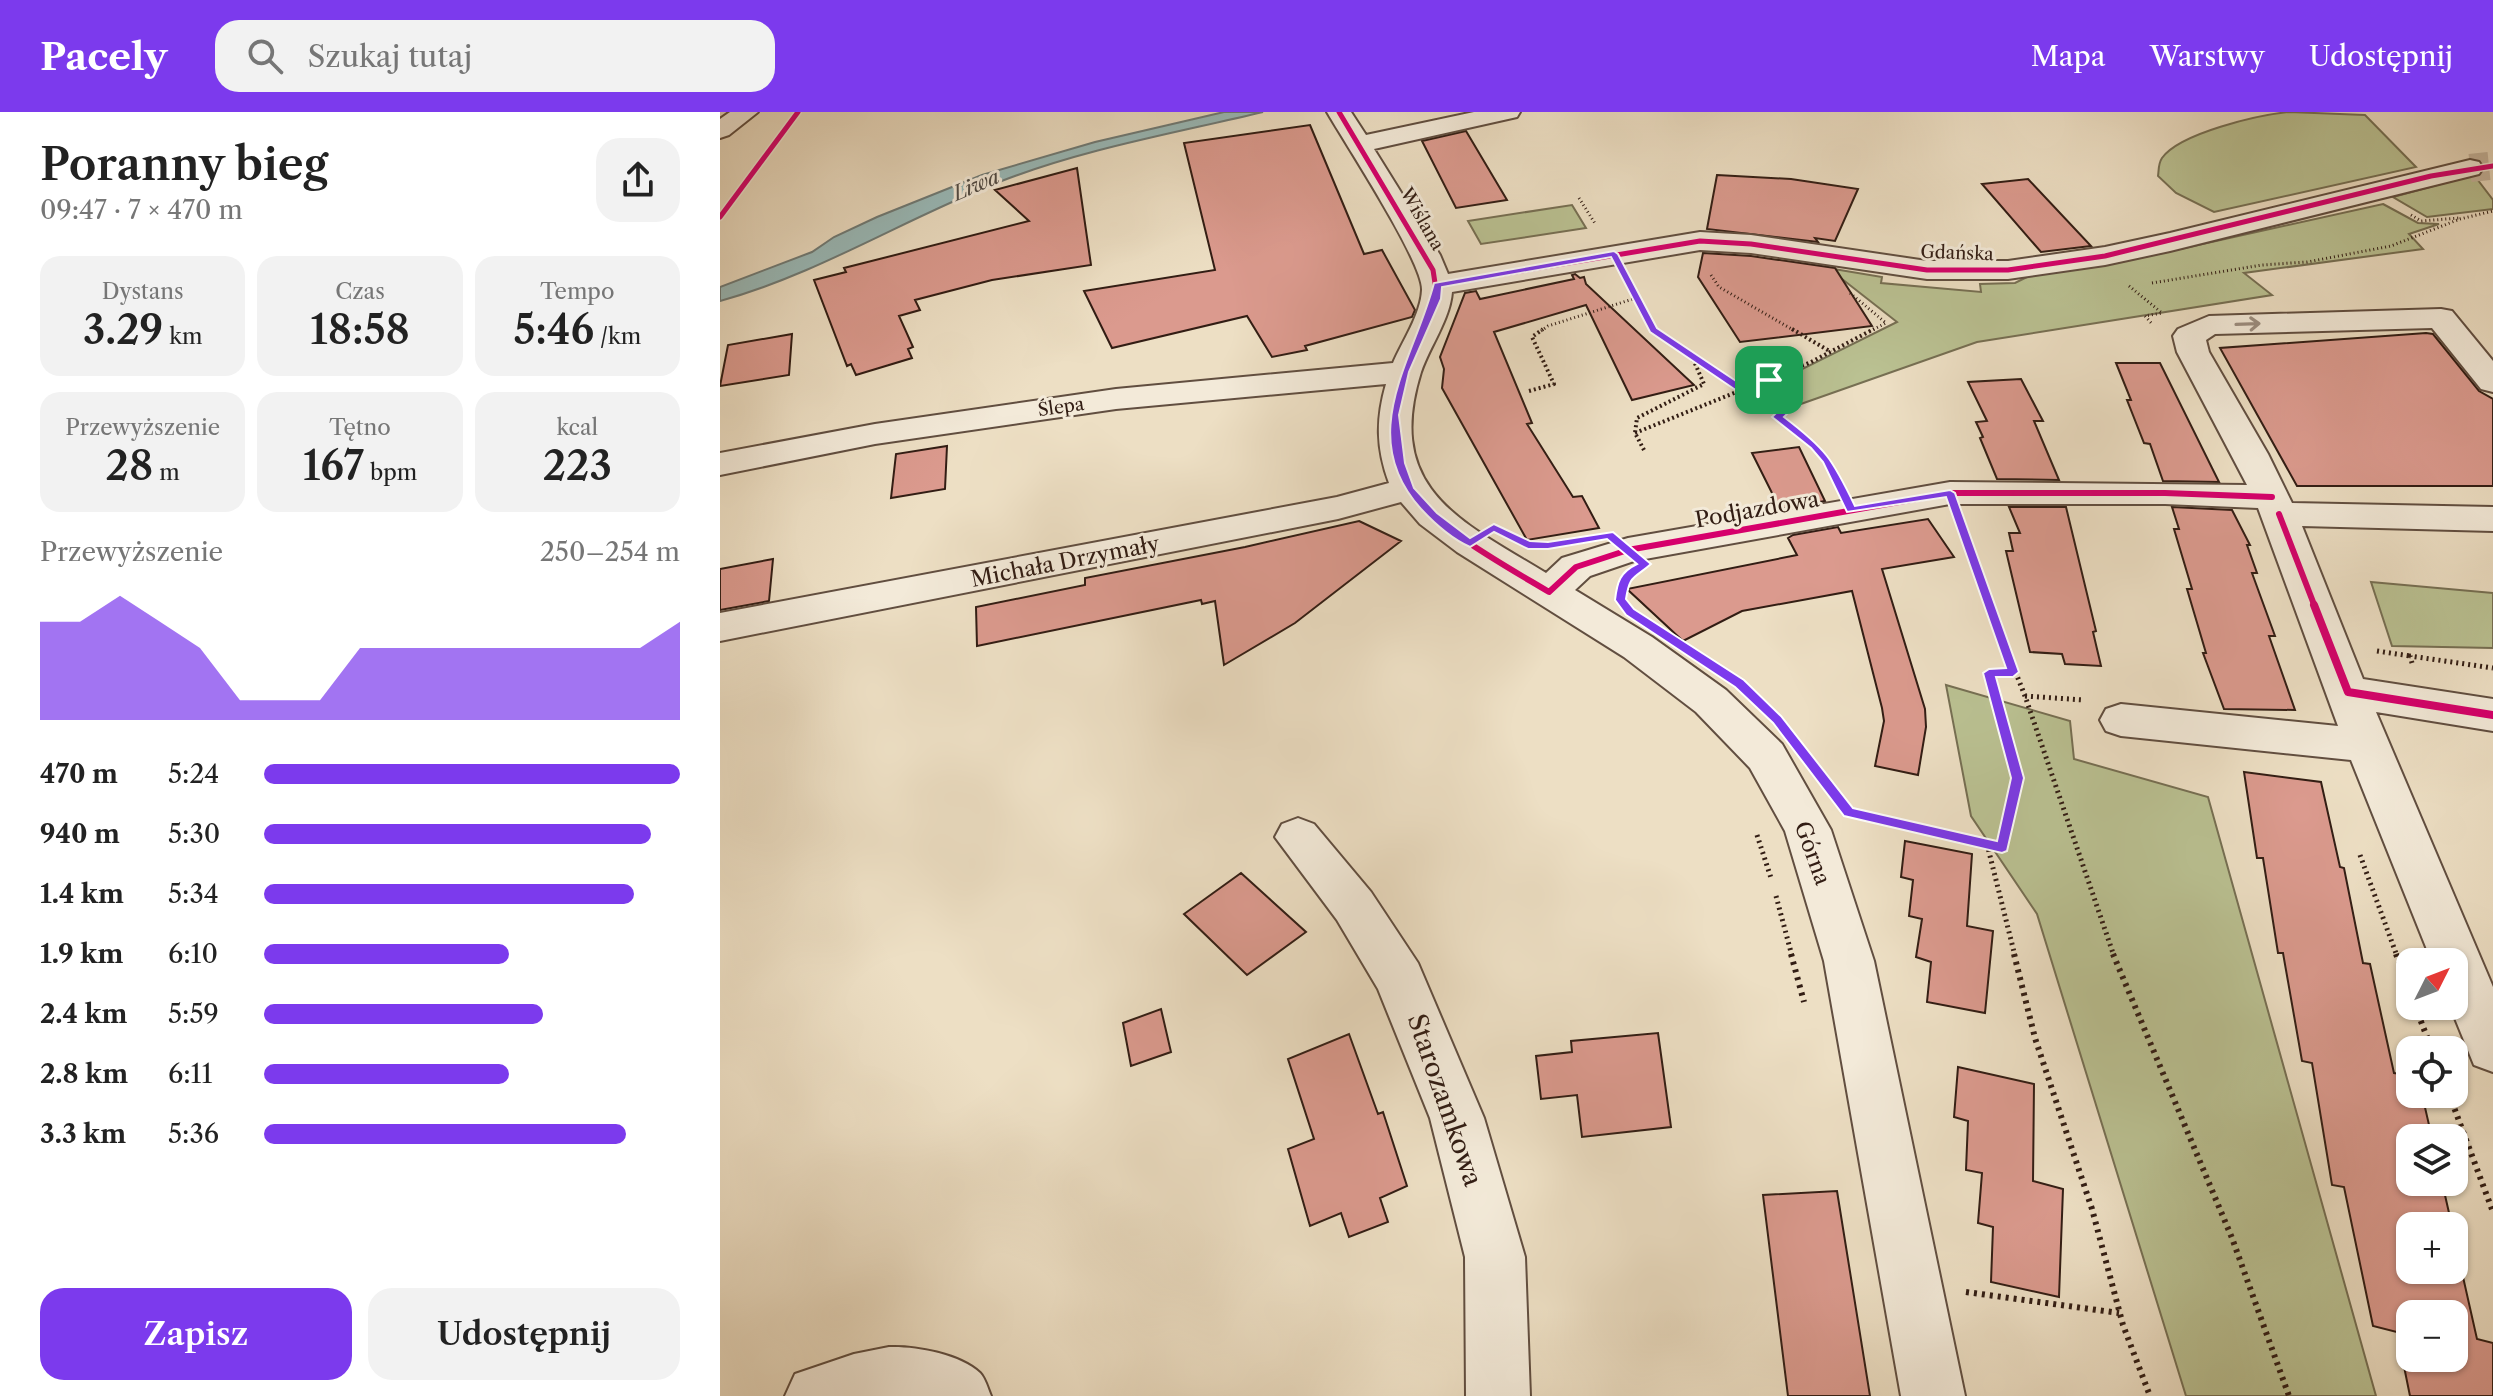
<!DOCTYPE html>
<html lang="pl">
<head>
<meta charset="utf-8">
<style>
  :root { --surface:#fff; --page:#f2f2f2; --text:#222; --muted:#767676; --accent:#7c3aed }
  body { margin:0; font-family:"Libre Caslon Text",serif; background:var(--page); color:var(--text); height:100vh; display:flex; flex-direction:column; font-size:30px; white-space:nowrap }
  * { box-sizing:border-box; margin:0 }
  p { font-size:26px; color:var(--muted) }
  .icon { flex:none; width:44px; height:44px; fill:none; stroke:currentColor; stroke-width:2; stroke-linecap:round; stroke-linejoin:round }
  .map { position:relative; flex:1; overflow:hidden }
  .details { display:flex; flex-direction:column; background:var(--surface); width:720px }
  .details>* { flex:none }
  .needle { width:52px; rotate:48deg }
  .tools { position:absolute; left:1676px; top:836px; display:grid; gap:16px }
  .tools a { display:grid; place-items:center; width:72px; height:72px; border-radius:16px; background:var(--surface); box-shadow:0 2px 6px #0004; font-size:40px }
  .pin { position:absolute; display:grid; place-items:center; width:68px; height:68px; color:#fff; margin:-34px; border-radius:16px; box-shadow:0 4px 12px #0006 }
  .round { display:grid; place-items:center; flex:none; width:84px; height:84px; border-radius:24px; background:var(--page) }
  .overview { display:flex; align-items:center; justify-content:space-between; height:136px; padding:0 40px }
  h1 { font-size:44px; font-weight:600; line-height:60px }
  .stats { display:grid; grid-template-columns:repeat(3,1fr); gap:12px; height:136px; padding:8px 40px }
  .stats div { display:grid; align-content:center; border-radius:20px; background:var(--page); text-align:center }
  .stats b { font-size:40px; font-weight:600 }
  .stats small { font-size:22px; font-weight:400 }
  .stats p { font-size:22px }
  .chart { height:224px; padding:16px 40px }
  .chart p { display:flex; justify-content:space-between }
  .chart svg { width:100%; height:144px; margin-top:8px; fill:var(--accent); opacity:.7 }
  .action { display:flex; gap:16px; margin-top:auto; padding:16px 40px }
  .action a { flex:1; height:92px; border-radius:24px; background:var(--accent); color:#fff; font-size:32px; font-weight:600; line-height:92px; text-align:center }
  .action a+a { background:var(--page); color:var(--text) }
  ul { padding:0 40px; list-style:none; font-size:26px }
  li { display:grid; grid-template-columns:128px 96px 1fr; align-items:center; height:60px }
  li i { height:20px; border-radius:10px; background:var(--accent) }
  header { display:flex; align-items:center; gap:48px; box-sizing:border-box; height:112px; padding:0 40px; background:var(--accent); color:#fff }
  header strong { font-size:38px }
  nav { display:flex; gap:44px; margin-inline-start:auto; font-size:28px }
  .search { width:560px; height:72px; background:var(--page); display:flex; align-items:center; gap:20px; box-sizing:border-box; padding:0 28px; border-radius:24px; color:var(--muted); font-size:30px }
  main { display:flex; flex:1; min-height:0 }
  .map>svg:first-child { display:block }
</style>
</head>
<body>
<header>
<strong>Pacely</strong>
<div class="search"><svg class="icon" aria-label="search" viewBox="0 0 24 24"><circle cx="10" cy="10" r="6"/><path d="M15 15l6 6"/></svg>Szukaj tutaj</div>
<nav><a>Mapa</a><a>Warstwy</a><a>Udostępnij</a></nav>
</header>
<main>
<section class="details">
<div class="overview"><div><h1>Poranny bieg</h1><p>09:47 · 7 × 470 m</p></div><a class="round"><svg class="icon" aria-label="share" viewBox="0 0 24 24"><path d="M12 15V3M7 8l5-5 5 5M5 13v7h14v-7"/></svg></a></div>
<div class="stats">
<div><p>Dystans</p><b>3.29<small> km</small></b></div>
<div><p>Czas</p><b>18:58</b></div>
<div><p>Tempo</p><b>5:46<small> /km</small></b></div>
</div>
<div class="stats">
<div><p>Przewyższenie</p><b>28<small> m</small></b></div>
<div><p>Tętno</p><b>167<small> bpm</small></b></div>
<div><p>kcal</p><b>223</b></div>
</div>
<div class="chart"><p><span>Przewyższenie</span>250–254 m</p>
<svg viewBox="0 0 160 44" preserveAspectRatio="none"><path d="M0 44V14L10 14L20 6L30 14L40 22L50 38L60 38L70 38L80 22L90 22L100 22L110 22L120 22L130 22L140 22L150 22L160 14V44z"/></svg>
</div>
<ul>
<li><b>470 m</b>5:24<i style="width:100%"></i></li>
<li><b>940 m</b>5:30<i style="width:93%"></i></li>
<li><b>1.4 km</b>5:34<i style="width:89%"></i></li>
<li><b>1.9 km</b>6:10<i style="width:59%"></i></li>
<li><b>2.4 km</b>5:59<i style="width:67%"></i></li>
<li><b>2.8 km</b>6:11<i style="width:59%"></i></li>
<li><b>3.3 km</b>5:36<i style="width:87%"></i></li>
</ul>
<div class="action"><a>Zapisz</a><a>Udostępnij</a></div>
</section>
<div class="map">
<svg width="1773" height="1284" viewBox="0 0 1773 1284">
  <rect width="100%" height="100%" fill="#eddfc4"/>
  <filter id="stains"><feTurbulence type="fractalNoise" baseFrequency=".0025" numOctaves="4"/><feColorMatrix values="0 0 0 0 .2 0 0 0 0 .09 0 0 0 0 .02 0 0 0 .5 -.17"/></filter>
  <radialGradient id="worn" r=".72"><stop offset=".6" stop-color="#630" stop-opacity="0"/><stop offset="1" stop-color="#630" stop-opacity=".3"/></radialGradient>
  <path fill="#bac192" stroke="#766f53" stroke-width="2" d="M1569 0 1645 3 1696 55 1494 100 1456 81 1438 64C1439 58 1438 52 1442 46 1460 21 1538 3 1569 0Z
    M1754 63 1773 88V97L1707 105 1673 85Z
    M1663 92 1698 111 1719 112 1689 122 1703 137 1524 161 1552 183 1257 230 1078 293 1060 268 1177 210 1108 156 1162 165 1161 171 1261 180 1260 172 1295 171 1309 164 1424 145Z
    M852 93 866 116 761 132 748 109Z
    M1651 470 1773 481V536L1672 534Z
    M1226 573 1350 609 1354 647 1488 685 1656 1284H1466L1317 802 1251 704Z"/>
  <path fill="#9abbba" stroke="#707c78" stroke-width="2" d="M504 0H543C455 21 363 37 279 70 184 107 98 162 0 189V175L92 140 114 125 157 105 262 63 375 30Z"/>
  <path fill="#db9a8e" stroke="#321d14" stroke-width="2" fill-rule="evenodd" d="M590 13 644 142 662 138 695 198 692 205 585 234 587 238 552 245 527 204 392 236 364 179 495 158 464 31Z
    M746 19 787 88 736 96 702 29Z
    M357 56 371 153 272 168 195 188 200 198 179 204 193 235 188 237 192 246 136 263 131 252 127 254 94 168 126 160 124 156 309 109 275 78Z
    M997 63 1071 67 1138 77 1115 129 1095 126 1098 130 987 117Z
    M1308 67 1371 134 1321 140 1262 72Z
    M983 141 1031 144 1115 156 1152 214 1020 230 978 165Z
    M855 162 860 166 864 165 866 172 974 273 912 288 866 193 774 220 812 311 807 312 853 385 862 384 879 416 807 428 722 276 724 257 720 245 745 181 756 179 760 187 854 167 852 163Z
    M1706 221 1713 222 1759 279 1773 287V374H1577L1500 236Z
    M72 222 69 263 0 274 8 233Z
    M1396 251H1440L1499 370 1443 369 1430 332 1424 331 1407 288H1411Z
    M1301 267 1323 309H1314L1339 368 1277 367 1260 326 1263 325 1256 310 1267 309 1248 270Z
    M227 334 225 377 171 386 176 342Z
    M1079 335 1105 389 1060 397 1032 341Z
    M1289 395H1346L1376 519 1373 520 1381 554 1345 552 1342 542 1310 540 1286 439H1293L1289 421H1300Z
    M1452 395 1512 398 1530 433H1527L1537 461H1532L1555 524H1549L1575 598 1504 597 1483 541H1486L1467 477H1472L1454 417H1459Z
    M1208 407 1234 445 1162 457 1205 597 1206 615 1198 663 1155 654 1164 609 1162 596 1132 479 1022 499 963 529 907 477 1077 443 1068 426 1073 423 1118 415 1121 421Z
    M639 409 681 429 575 511 504 553 495 489 482 492 481 488 257 534 256 495 365 473V466L525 435Z
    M53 447 49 489 0 498V457Z
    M1524 660 1601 670 1620 755 1624 756 1643 851 1650 852 1674 961 1682 962 1689 993 1704 991 1712 1026H1690V1070H1722L1732 1114H1690V1158H1734V1125L1757 1227 1773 1231V1284H1690L1677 1220 1653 1214 1624 1075 1612 1073 1592 951 1582 949 1563 841H1558L1543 746H1537ZM1690 1202H1734V1246H1690Z
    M1185 729 1252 742 1247 814 1273 819 1265 901 1207 890 1211 850 1196 845 1202 807 1189 804 1193 768 1181 765Z
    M521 761 586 820 527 863 464 802Z
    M441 897 451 940 411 954 403 911Z
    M938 921 951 1015 862 1025 857 983 821 987 816 944 852 940 851 929Z
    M629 922 658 1002 663 1000 687 1074 660 1086 668 1110 629 1125 621 1101 590 1114 568 1037 594 1027 568 947Z
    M1238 955 1314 972 1313 1069 1343 1077 1339 1185 1271 1170 1273 1115 1258 1111 1262 1061 1246 1058 1248 1009 1234 1005Z
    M1117 1079 1150 1284H1068L1043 1083Z"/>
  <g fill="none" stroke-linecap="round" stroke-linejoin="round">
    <path stroke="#c8b8a1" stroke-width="28" stroke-dasharray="28 14" stroke-linecap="butt" d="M1750 56 1769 54"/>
    <g stroke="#614e40" stroke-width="4">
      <path id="minor" d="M10 0H38L9 23 0 26V7Z
        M607 0H631L646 23 754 0H800L797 5 654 37 720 143 728 162 980 120 1031 123 1207 149H1288L1385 135 1450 121 1750 48 1759 50 1763 56 1759 62 1450 139 1385 153 1288 167H1207L1031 141 980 138 732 180C730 207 710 234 701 260 664 378 741 409 826 461L842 446 908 426 1230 370 1527 373 1457 240 1453 224 1458 217 1489 204 1721 197 1732 199 1773 249V280L1761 277 1712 216 1495 222 1486 228 1489 240 1548 342 1572 391 1773 395V419L1582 414 1643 567 1773 587V619L1656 600 1773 875V960L1754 953 1730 894H1734V850H1712L1631 648 1401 624 1386 619 1380 608 1386 597 1401 592 1618 614 1538 396 1445 392H1230L914 449 870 464 855 478 932 525 1006 578 1062 632 1111 718 1154 849 1245 1284H1181L1104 849 1065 719 1030 656 976 600 904 545 737 440 700 412 681 390 618 407 0 529V501L617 385 669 371C656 336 656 307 666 272L396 297 155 332 0 363V341L155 312 396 277 673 251C682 230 701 202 702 178 703 150 625 31 607 0Z
        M578 706 594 712 651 780 698 851 764 1006 805 1145 810 1284H746L745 1145 710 1006 658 877 617 808 555 725 562 712Z
        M169 1235C195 1234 240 1242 260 1261 265 1266 268 1277 271 1284H65L75 1262 134 1242Z"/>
    </g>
    <path stroke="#321d14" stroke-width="3" stroke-dasharray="1 3" stroke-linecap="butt" d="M859 86 876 113
      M1691 103 1701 109 1739 106
      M991 163 999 175 1075 219
      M1432 171 1542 153 1587 150 1671 134 1740 107 1773 99
      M910 174 935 219
      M1409 174 1442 201 1425 204 1433 213
      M1130 181 1166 211 1150 219
      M821 219 828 214 916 186"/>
    <path stroke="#321d14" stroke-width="4" stroke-dasharray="2 3" stroke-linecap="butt" d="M933 217C986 259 1088 307 1117 368
      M1072 217 1111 240
      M1049 268 1062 302 1057 305
      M809 279 834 272 812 225 823 217
      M915 321 1091 250 1154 217
      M924 338 915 321 917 306 984 272 973 247
      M1242 416 1270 495"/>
    <path stroke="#321d14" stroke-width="5" stroke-dasharray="2 4" stroke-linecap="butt" d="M1269 493 1305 584 1394 844
      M1657 539 1690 544
      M1692 551 1690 544 1773 556
      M1305 584 1364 588
      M1129 700 1282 735 1297 666 1269 561 1293 560
      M1037 723 1051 766
      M1267 732 1295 844
      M1640 743 1677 844
      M1056 784 1072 844"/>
    <path stroke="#321d14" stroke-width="6" stroke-dasharray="3 5" stroke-linecap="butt" d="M1071 842 1084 890
      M1294 842 1315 926 1372 1097 1403 1213 1430 1284
      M1393 842 1512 1126 1569 1284
      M1676 842 1690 881
      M1695 894 1712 938
      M1729 982 1773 1100
      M1246 1180 1399 1201"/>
    <use href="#minor" fill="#f3ead9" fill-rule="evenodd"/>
    <g stroke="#f3ead9" stroke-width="8">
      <path id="cycleway-far2" d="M619 0 713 158 717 184 704 219
        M0 105 78 0
        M717 173 980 129 1031 132 1207 158H1288L1385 144 1711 64 1773 54"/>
    </g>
    <g stroke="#f3ead9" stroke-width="10">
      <path id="cycleway-far1" d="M705 217C628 371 708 408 829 480L856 455 908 438 1230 381H1445L1552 385
        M1559 402 1595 495"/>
    </g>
    <g stroke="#f3ead9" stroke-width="13">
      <path id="cycleway" d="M1594 493 1628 580 1773 603"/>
    </g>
    <use href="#cycleway-far2" stroke="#d6006c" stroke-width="5"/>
    <use href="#cycleway-far1" stroke="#d6006c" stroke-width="6"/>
    <use href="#cycleway" stroke="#d6006c" stroke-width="8"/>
  </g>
  <defs><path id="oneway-shaft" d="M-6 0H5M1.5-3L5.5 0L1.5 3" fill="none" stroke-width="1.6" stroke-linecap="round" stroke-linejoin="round" transform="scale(2)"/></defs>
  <use stroke="#9c8e80" href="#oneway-shaft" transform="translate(1528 212) rotate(-2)"/>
  <path fill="#7c3aed" stroke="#fff" stroke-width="2" fill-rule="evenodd" d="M894 139 898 142 937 216 1025 275 1053 266 1067 302 1064 305C1106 337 1112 346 1135 394L1230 378 1235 381 1299 560 1293 565H1276L1304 666 1287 739 1282 741 1124 704 1053 611 1015 575 906 503 895 488C897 470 900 460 917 452L887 427 828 437H808L774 420 750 435C732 427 714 411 701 397 634 323 694 248 714 171ZM891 145 930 220 1020 281 1046 273 1056 301 1052 305 1091 336 1103 350 1127 400 1226 385 1286 556 1269 557 1263 561 1291 666 1277 729 1133 696 1061 604 1024 568 914 497 906 487C910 462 914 467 931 452L893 420 828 430 810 429 774 412 750 426 717 401 694 376 685 351 679 303 689 260 721 187 722 175Z"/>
  <g text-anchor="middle" stroke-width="6" stroke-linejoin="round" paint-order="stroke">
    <g font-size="18" fill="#321d14" stroke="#f3ead9">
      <text transform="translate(702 107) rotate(60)" y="6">Wiślana</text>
      <text transform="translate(1237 141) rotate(2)" y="6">Gdańska</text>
      <text transform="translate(341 295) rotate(-8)" y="6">Ślepa</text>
    </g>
    <g font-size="20" font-style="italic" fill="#514c46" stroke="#f3ead9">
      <text transform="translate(256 73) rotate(-23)" y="7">Liwa</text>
    </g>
    <g font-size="22" fill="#321d14" stroke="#f3ead9">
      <text transform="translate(1037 397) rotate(-10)" y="8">Podjazdowa</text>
      <text transform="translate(345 449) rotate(-11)" y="8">Michała Drzymały</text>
      <text transform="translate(1093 741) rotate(70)" y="8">Górna</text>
    </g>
    <g font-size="26" fill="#321d14" stroke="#f3ead9">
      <text transform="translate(725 988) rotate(71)" y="9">Starozamkowa</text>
    </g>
  </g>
  <rect width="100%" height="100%" filter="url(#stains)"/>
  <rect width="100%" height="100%" fill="url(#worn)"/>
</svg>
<div class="tools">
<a><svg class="needle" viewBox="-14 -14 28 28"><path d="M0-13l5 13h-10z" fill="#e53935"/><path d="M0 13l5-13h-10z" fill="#767676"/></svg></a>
<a><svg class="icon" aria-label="locate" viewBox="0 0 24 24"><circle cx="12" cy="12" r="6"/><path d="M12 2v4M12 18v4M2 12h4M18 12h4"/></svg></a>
<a><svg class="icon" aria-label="layers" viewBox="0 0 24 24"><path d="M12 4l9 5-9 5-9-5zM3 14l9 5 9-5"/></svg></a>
<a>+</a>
<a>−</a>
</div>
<div class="pin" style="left:1049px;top:268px;background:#1e9e55"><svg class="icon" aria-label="arrive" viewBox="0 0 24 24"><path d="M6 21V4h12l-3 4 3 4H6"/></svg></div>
</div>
</main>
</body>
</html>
